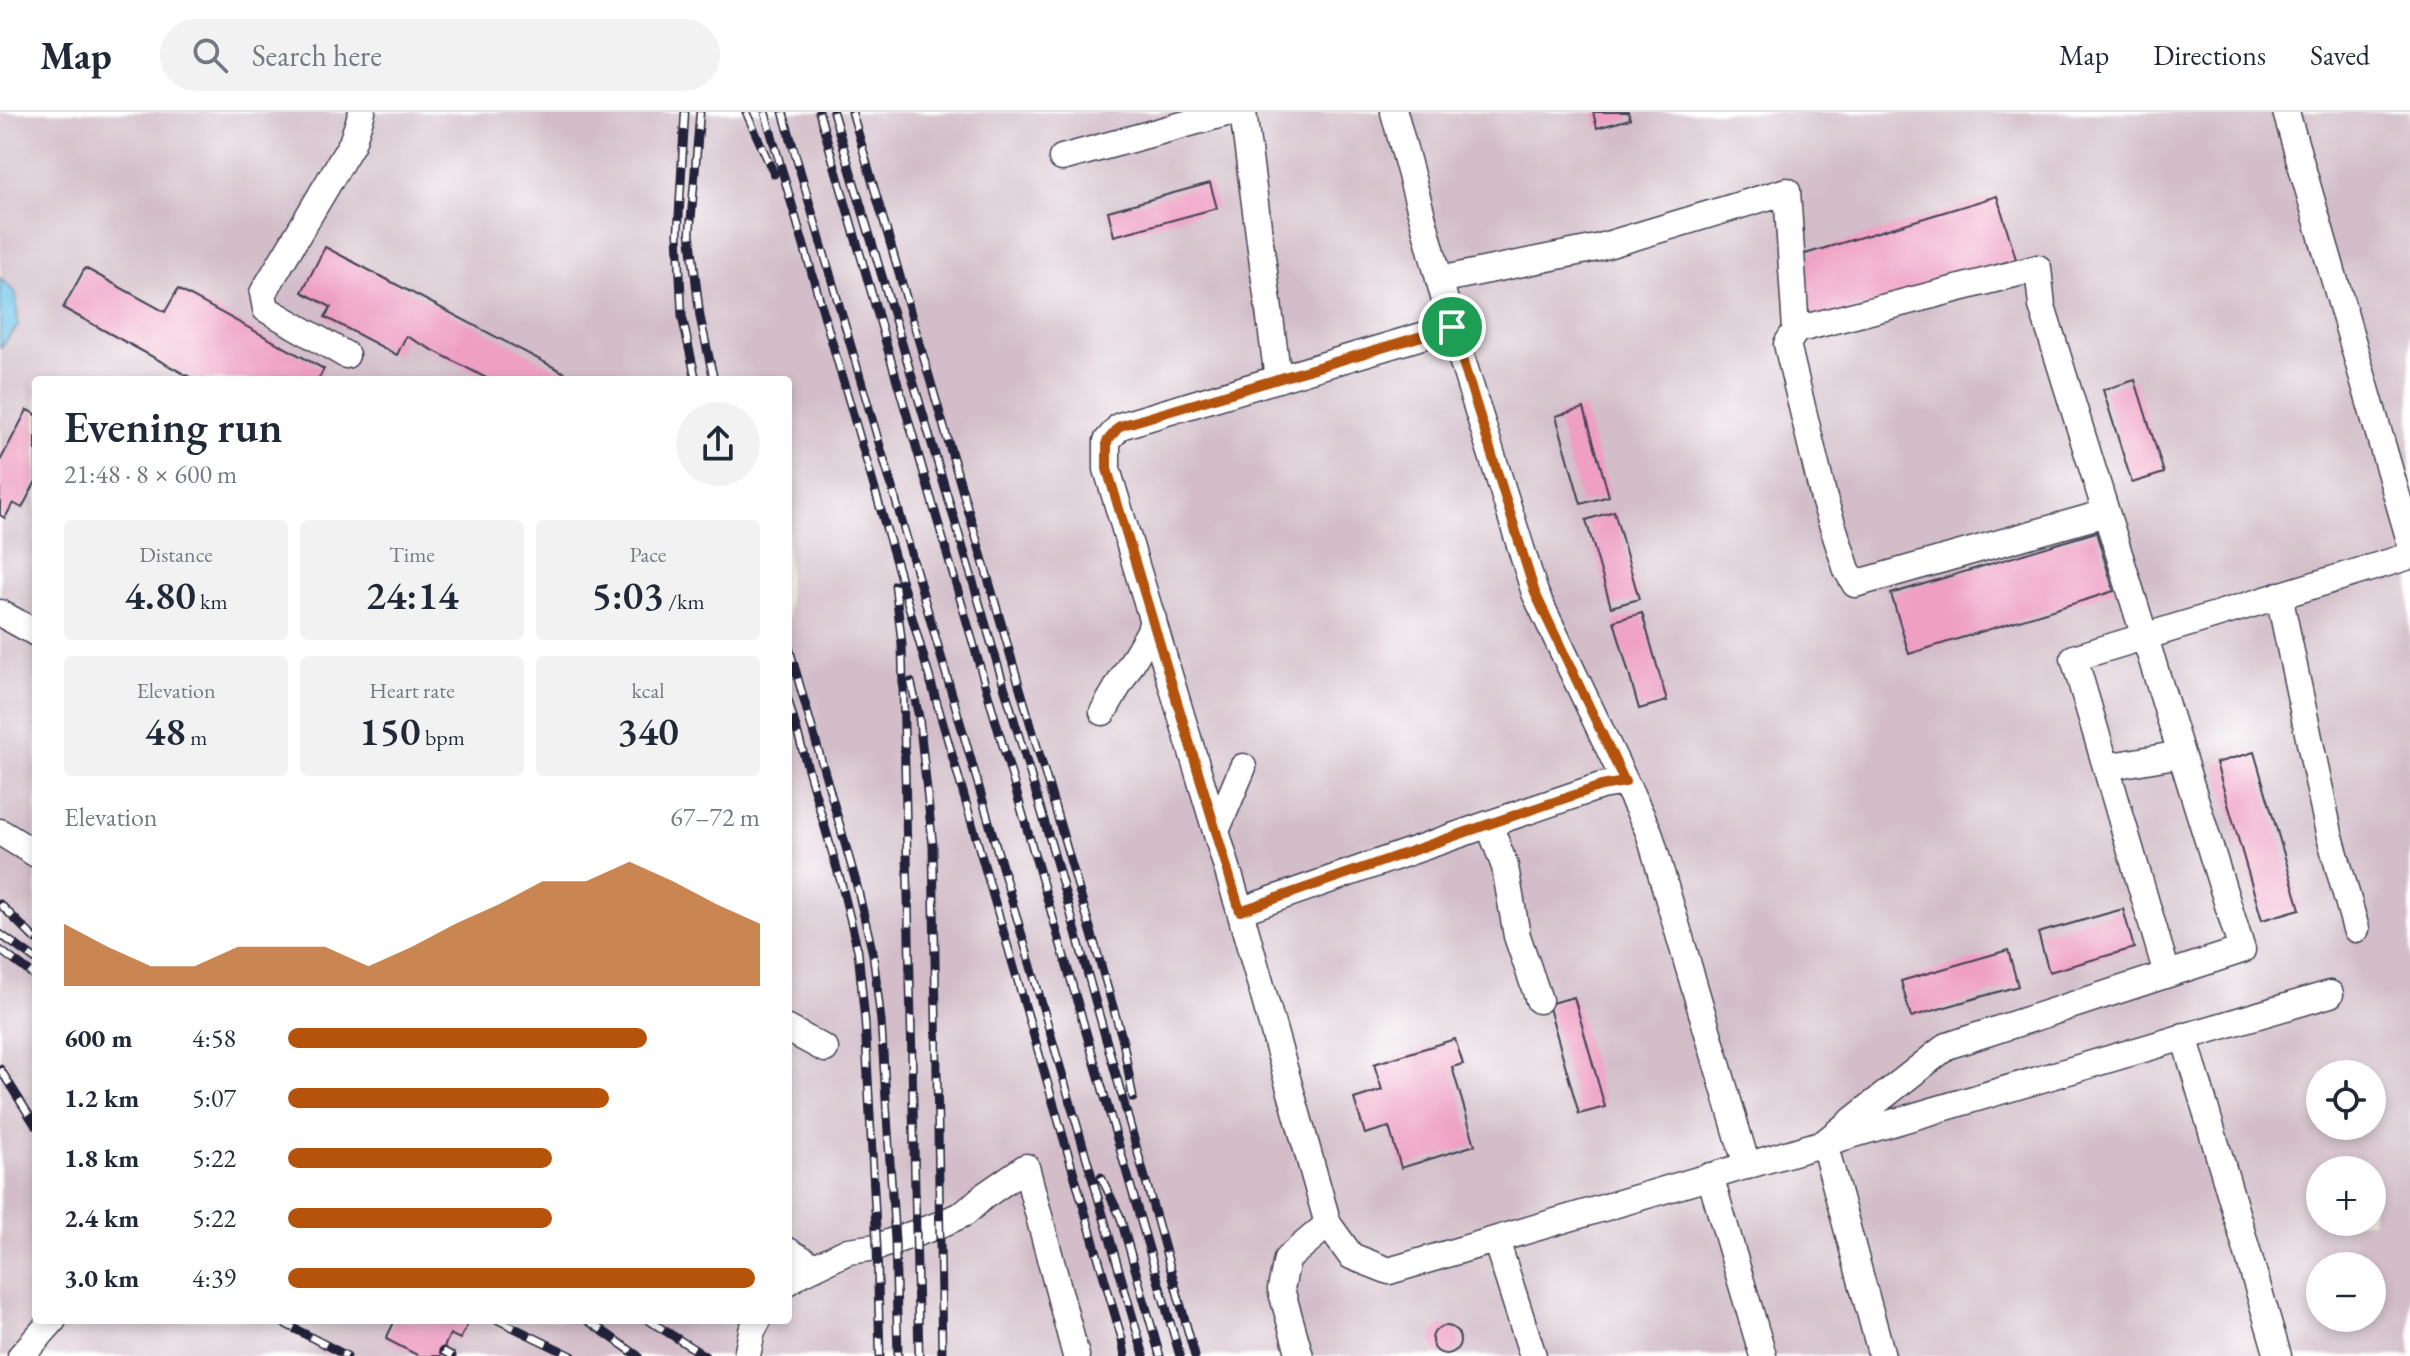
<!DOCTYPE html>
<html lang="en">
<head>
<meta charset="utf-8">
<style>
  :root { --surface:#fff; --page:#f2f2f3; --text:#1f2937; --muted:#747a83; --line:#e0e1e3; --accent:#b45309 }
  body { margin:0; font-family:"EB Garamond",serif; background:var(--page); color:var(--text); height:100vh; display:flex; flex-direction:column; font-size:30px; white-space:nowrap }
  * { box-sizing:border-box; margin:0 }
  p { font-size:26px; color:var(--muted) }
  .icon { flex:none; width:44px; height:44px; fill:none; stroke:currentColor; stroke-width:2; stroke-linecap:round; stroke-linejoin:round }
  .map { position:relative; flex:1; overflow:hidden }
  .sheet { position:absolute; left:32px; top:264px; width:760px; height:948px; display:flex; flex-direction:column; background:var(--surface); border-radius:8px; box-shadow:0 4px 12px #0003 }
  .sheet>* { flex:none }
  .buttons { position:absolute; left:2306px; top:948px; display:grid; gap:16px }
  .buttons a { display:grid; place-items:center; width:80px; height:80px; border-radius:50%; background:var(--surface); box-shadow:0 4px 12px #0003; font-size:40px }
  .pin { position:absolute; display:grid; place-items:center; width:68px; height:68px; color:#fff; margin:-34px; border:4px solid #fff; border-radius:50%; box-shadow:0 2px 8px #0007 }
  .round { display:grid; place-items:center; flex:none; width:84px; height:84px; border-radius:42px; background:var(--page) }
  .headline { display:flex; align-items:center; justify-content:space-between; height:136px; padding:0 32px }
  h1 { font-size:44px; font-weight:600; line-height:60px }
  .metrics { display:grid; grid-template-columns:repeat(3,1fr); gap:12px; height:136px; padding:8px 32px }
  .metrics div { display:grid; align-content:center; border-radius:8px; background:var(--page); text-align:center }
  .metrics b { font-size:40px; font-weight:600 }
  .metrics small { font-size:22px; font-weight:400 }
  .metrics p { font-size:22px }
  .chart { height:224px; padding:16px 32px }
  .chart p { display:flex; justify-content:space-between }
  .chart svg { width:100%; height:144px; margin-top:8px; fill:var(--accent); opacity:.7 }
  ul { padding:0 32px; list-style:none; font-size:26px }
  li { display:grid; grid-template-columns:128px 96px 1fr; align-items:center; height:60px }
  li i { height:20px; border-radius:10px; background:var(--accent) }
  header { display:flex; align-items:center; gap:48px; box-sizing:border-box; height:112px; padding:0 40px; background:var(--surface); border-bottom:2px solid var(--line) }
  header strong { font-size:38px }
  nav { display:flex; gap:44px; margin-inline-start:auto; font-size:28px }
  .search { width:560px; height:72px; background:var(--page); display:flex; align-items:center; gap:20px; box-sizing:border-box; padding:0 28px; border-radius:44px; color:var(--muted); font-size:30px }
  .map>svg:first-child { display:block }
</style>
</head>
<body>
<header>
<strong>Map</strong>
<div class="search"><svg class="icon" aria-label="search" viewBox="0 0 24 24"><circle cx="10" cy="10" r="6"/><path d="M15 15l6 6"/></svg>Search here</div>
<nav><a>Map</a><a>Directions</a><a>Saved</a></nav>
</header>
<div class="map">
<svg width="2410" height="1244" viewBox="0 0 2410 1244">
  <rect width="100%" height="100%" fill="#fff"/>
  <filter id="ink" filterUnits="userSpaceOnUse"><feTurbulence type="fractalNoise" baseFrequency=".0125" numOctaves="2"/><feDisplacementMap in="SourceGraphic" scale="16" xChannelSelector="R" yChannelSelector="G"/><feConvolveMatrix kernelMatrix="1 2 1 2 8 2 1 2 1" color-interpolation-filters="sRGB"/></filter>
  <filter id="wash" filterUnits="userSpaceOnUse"><feTurbulence type="fractalNoise" baseFrequency=".006" numOctaves="4" result="noise"/><feDisplacementMap in="SourceGraphic" scale="32" xChannelSelector="R" yChannelSelector="G"/><feGaussianBlur stdDeviation="1.8" result="paint"/><feColorMatrix in="noise" values="0 0 0 0 0 0 0 0 0 0 0 0 0 0 0 0 0 1.4 0 .05"/><feComposite in="paint" operator="in"/></filter>
  <g filter="url(#wash)">
    <rect width="100%" height="100%" fill="#f9efe0"/>
    <path fill="#d2bdc8" fill-rule="evenodd" d="M0 0H2410V1244H0ZM36 268H788V1208H36ZM2320 962H2372V1014H2320ZM2320 1058H2372V1110H2320ZM2320 1154H2372V1206H2320Z"/>
    <path fill="#6cc3e9" stroke="#477292" stroke-width="2" d="M0 166 16 181 18 214 0 236Z"/>
    <g id="blocks">
      <path fill="#ee9fc2" d="M1593 0H1628L1630 7 1597 16Z
        M1210 71 1217 96 1114 124 1108 99Z
        M1997 84 2016 147 1812 210 1792 146Z
        M325 135 578 268H490L406 224 397 243 325 205 331 195 302 180Z
        M85 156 165 200 178 177 324 257 318 268H195L63 196Z
        M2135 268 2164 361 2132 371 2103 278Z
        M1584 296 1609 384 1581 392 1556 304Z
        M27 298 36 302V369L22 396 13 391 5 406 0 403V349Z
        M1614 399 1639 487 1611 495 1586 408Z
        M2096 420 2114 479 1909 542 1891 482Z
        M1642 501 1667 589 1639 597 1614 509Z
        M2254 640 2300 797 2262 808 2216 651Z
        M2123 797 2134 836 2049 860 2038 821Z
        M2008 838 2018 874 1911 905 1901 869Z
        M1574 885 1605 995 1579 1002 1548 892Z
        M1455 927 1463 952 1452 955 1475 1033 1401 1056 1389 1015 1365 1022 1354 987 1382 978 1374 952Z
        M395 1208H470L460 1227 450 1222 440 1244H419L386 1227Z
        M1432 1228a14 14 0 1 1 28 0a14 14 0 1 1-28 0Z"/>
    </g>
  </g>
  <g filter="url(#ink)">
    <use href="#blocks" fill-opacity="0" stroke="#424154" stroke-width="2"/>
    <g fill="none" stroke-linecap="round" stroke-linejoin="round">
      <g stroke="#424154" stroke-width="29">
        <path id="minor" d="M1243 0 1278 267
          M1394 0 1454 222 1535 481 1649 720 1747 1054
          M2286 0 2410 429
          M1062 46 1230 0
          M1439 168 1597 136 1787 79 1796 218
          M1452 215 1120 314 1107 329V357L1240 799 1328 1112 1351 1144 1389 1159 2330 882
          M346 243 266 197 263 181 352 31 362 0
          M2279 483 2329 721 2356 817
          M0 501 36 521
          M1103 600 1150 519 1153 507
          M2106 655 2181 642
          M1489 712 1505 755 1517 824 1539 888
          M1216 719 1243 655
          M0 720 36 742
          M1240 799 1489 712 1601 674 1625 670
          M2167 862 2074 546 2410 444
          M788 917 825 937
          M2184 924 2278 1244
          M1710 1064 1763 1244
          M1496 1128 1533 1244
          M788 1139 815 1155
          M788 1170 798 1163 848 1139 877 1135 939 1113 965 1101 984 1084 1026 1055 1076 1244
          M21 1244 53 1208
          M747 1244 752 1219 758 1208
          M1300 1244 1281 1177 1287 1147 1328 1112
          M1882 1244 1824 1031 1947 934 2242 838 2042 194 2038 156 1796 218 1787 232 1824 387 1847 458 1855 472 2106 401"/>
      </g>
      <use href="#minor" stroke="#fff" stroke-width="26"/>
      <g stroke="#22223b" stroke-width="9">
        <path id="rail" d="M685 0 678 122 682 204 696 268
          M700 0 690 120 700 205 714 268
          M746 0 774 62
          M765 0 1122 1227 1125 1244
          M783 0 1144 1244
          M819 0 1180 1244
          M833 0 1052 735 1195 1244
          M852 0 1123 929 1133 986
          M895 473 902 532 919 1244
          M788 532 856 770 873 842 881 909 895 1129 898 1244
          M911 570 919 605 933 734 942 1244
          M788 588 842 774 858 839 865 909 877 1135 880 1244
          M0 792 36 828
          M0 822 36 848
          M0 838 36 865
          M0 957 36 1014
          M1101 1065 1120 1104 1160 1244
          M278 1208 347 1244
          M498 1208 572 1244
          M587 1208 638 1244
          M648 1208 705 1244
          M443 1239 452 1244"/>
      </g>
      <use href="#rail" stroke="#fff" stroke-width="6" stroke-dasharray="18" stroke-linecap="butt"/>
    </g>
  </g>
  <g fill="none" stroke-linecap="round" stroke-linejoin="round" filter="url(#ink)">
    <g stroke="#fff" stroke-width="16">
      <path id="route" d="M1452 215 1535 481 1625 670 1601 674 1489 712 1240 799 1107 357V329L1120 314Z"/>
    </g>
    <use href="#route" stroke="#b45309" stroke-width="10"/>
  </g>
</svg>
<div class="buttons">
<a><svg class="icon" aria-label="locate" viewBox="0 0 24 24"><circle cx="12" cy="12" r="6"/><path d="M12 2v4M12 18v4M2 12h4M18 12h4"/></svg></a>
<a>+</a>
<a>−</a>
</div>
<div class="pin" style="left:1452px;top:215px;background:#1e9e55"><svg class="icon" aria-label="arrive" viewBox="0 0 24 24"><path d="M6 21V4h12l-3 4 3 4H6"/></svg></div>
<section class="sheet">
<div class="headline"><div><h1>Evening run</h1><p>21:48 · 8 × 600 m</p></div><a class="round"><svg class="icon" aria-label="share" viewBox="0 0 24 24"><path d="M12 15V3M7 8l5-5 5 5M5 13v7h14v-7"/></svg></a></div>
<div class="metrics">
<div><p>Distance</p><b>4.80<small> km</small></b></div>
<div><p>Time</p><b>24:14</b></div>
<div><p>Pace</p><b>5:03<small> /km</small></b></div>
</div>
<div class="metrics">
<div><p>Elevation</p><b>48<small> m</small></b></div>
<div><p>Heart rate</p><b>150<small> bpm</small></b></div>
<div><p>kcal</p><b>340</b></div>
</div>
<div class="chart"><p><span>Elevation</span>67–72 m</p>
<svg viewBox="0 0 160 44" preserveAspectRatio="none"><path d="M0 44V25L10 32L20 38L30 38L40 32L50 32L60 32L70 38L80 32L90 25L100 19L110 12L120 12L130 6L140 12L150 19L160 25V44z"/></svg>
</div>
<ul>
<li><b>600 m</b>4:58<i style="width:76%"></i></li>
<li><b>1.2 km</b>5:07<i style="width:68%"></i></li>
<li><b>1.8 km</b>5:22<i style="width:56%"></i></li>
<li><b>2.4 km</b>5:22<i style="width:56%"></i></li>
<li><b>3.0 km</b>4:39<i style="width:99%"></i></li>
</ul>
</section>
</div>
</body>
</html>
